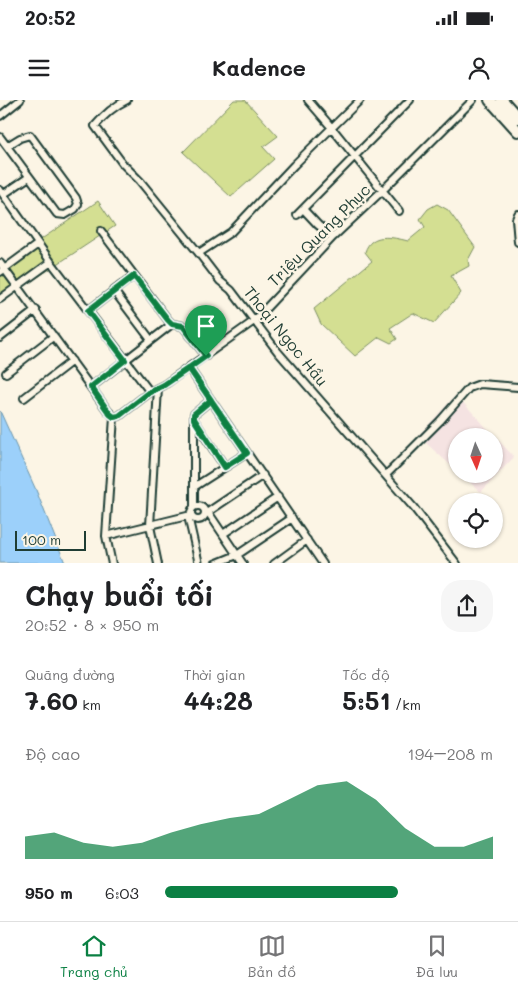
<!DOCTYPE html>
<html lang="vi">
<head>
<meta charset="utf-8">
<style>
  :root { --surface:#fff; --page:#f6f6f6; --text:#202124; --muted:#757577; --line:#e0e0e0; --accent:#0b8043 }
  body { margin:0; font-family:Mali,sans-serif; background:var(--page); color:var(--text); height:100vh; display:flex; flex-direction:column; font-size:19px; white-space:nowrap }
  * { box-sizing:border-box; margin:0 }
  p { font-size:16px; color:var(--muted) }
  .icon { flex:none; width:28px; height:28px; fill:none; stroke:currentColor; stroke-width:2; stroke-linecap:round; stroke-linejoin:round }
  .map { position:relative; height:463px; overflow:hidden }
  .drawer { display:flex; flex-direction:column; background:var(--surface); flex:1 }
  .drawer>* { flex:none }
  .needle { width:32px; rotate:177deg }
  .fabs { position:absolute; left:448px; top:328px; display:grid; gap:10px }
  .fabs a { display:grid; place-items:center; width:55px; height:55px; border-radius:50%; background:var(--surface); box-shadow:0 1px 4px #0004; font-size:25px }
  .scale { position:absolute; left:15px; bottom:12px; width:71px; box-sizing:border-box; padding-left:5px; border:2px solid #1f3d34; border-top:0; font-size:14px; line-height:18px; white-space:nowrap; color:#1f3d34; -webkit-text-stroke:4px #fcf5e5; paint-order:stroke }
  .pin { position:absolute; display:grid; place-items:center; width:42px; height:42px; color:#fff; margin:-51px -21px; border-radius:50% 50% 50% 0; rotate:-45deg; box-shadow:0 0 5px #0007 }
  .pin .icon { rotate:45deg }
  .round { display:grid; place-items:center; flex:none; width:52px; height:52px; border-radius:20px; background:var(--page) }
  .head { display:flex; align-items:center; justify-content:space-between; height:85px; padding:0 25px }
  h1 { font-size:28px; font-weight:800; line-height:38px }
  .stats { display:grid; grid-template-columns:repeat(3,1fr); gap:8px; height:85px; padding:5px 25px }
  .stats div { display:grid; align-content:center }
  .stats b { font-size:25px; font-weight:800 }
  .stats small { font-size:14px; font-weight:400 }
  .stats p { font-size:14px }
  .chart { height:140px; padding:10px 25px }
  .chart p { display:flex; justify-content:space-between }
  .chart svg { width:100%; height:90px; margin-top:5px; fill:var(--accent); opacity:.7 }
  ul { padding:0 25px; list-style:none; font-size:16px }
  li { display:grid; grid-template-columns:80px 60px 1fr; align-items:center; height:38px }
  li i { height:12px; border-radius:6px; background:var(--accent) }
  .status { display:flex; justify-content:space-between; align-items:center; height:35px; padding:0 25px; background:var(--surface); direction:ltr }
  .status svg { height:14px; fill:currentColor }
  header { display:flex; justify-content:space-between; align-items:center; height:65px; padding:0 25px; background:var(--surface); font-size:22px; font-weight:800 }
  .tabs { display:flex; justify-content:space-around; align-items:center; height:70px; border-top:1px solid var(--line); background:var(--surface); font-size:14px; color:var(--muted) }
  .tabs a { display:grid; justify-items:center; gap:2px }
  .tabs .on { color:var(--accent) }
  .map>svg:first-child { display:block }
</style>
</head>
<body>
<div class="status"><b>20:52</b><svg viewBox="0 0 49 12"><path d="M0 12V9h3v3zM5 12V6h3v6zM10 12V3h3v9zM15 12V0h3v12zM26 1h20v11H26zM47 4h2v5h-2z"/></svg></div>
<header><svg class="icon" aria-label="menu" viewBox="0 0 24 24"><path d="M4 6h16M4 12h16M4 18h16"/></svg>Kadence<svg class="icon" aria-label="person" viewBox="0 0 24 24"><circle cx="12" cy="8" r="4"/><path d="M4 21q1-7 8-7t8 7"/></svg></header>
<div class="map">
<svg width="518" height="464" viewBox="0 0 518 464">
  <rect width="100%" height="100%" fill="#fcf5e5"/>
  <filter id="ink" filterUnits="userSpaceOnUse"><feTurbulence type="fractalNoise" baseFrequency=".02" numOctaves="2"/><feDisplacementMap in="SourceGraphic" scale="10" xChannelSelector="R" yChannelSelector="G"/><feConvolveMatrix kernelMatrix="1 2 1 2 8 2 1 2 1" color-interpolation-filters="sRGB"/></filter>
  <g filter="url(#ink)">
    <path fill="#f5e3e2" d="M456 295 514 357 481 392 460 374H494V336H456V370L418 336Z"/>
    <path fill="#d4df92" stroke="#7a8e63" d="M234 0H245L278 36 263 47 274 59 231 97 183 52Z
      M98 101 115 126 0 202V167Z
      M437 104 448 110 475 147 468 160 469 166 451 176 461 193 434 223 413 213 390 228 397 239 391 243 379 237 355 256 321 224 314 209 372 161 365 152C371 132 392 137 408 141L425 127 420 119 428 109Z"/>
    <path fill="#9cd0fa" stroke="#6a95ab" d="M0 311 36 390 65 463H0Z"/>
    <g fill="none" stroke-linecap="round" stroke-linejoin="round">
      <g stroke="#1f3d34" stroke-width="10">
        <path id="minor" d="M127 0C114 6 104 15 95 26L123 64 140 81 197 151 220 181 231 190 278 252 414 408 457 464
          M308 0 332 28 399 111
          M0 16 20 0
          M0 37C19 63 38 88 57 114L65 115 75 109 78 104 76 98 30 35 20 38 7 46
          M0 90 51 162 150 292
          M4 94 29 77
          M303 109 318 125 333 137
          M518 114 516 119 518 142
          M297 115 410 0
          M101 131 168 220 172 224 183 226 206 256
          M199 153 231 132 294 65 360 0
          M0 163 108 311 114 317
          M0 172 38 144
          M114 191 151 240
          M0 199 51 162
          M88 211 133 176
          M0 238 36 210
          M189 268 323 464
          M6 273 54 236
          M91 287 172 224
          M158 288 150 426 158 464
          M24 298 72 261
          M114 317 119 316 150 292 164 285 254 221 333 137 383 90 473 0
          M194 320 225 367
          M386 375 440 321 469 288 480 284 518 287
          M194 387 247 353
          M191 413a7 7 0 1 1 14 0a7 7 0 1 1-14 0Z
          M194 407V314L211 300
          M208 412 243 464
          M205 414 263 375
          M188 416 199 464
          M223 434 278 397
          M106 436 114 317
          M112 464 106 436 191 415
          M215 464 237 455 292 418
          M274 464 307 440"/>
      </g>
      <g stroke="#1f3d34" stroke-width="14">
        <path id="highway" d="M490 0 518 31
          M502 0 518 18"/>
      </g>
      <use href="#minor" stroke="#fcf5e5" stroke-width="6"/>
      <use href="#highway" stroke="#fcf5e5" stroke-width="10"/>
    </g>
  </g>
  <g fill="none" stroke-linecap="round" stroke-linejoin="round" filter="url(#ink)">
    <g stroke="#fff" stroke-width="10">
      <path id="route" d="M206 256 183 226 172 224 168 220 134 176 88 211 125 260 91 287 110 314 114 317 119 316 150 292 164 285 189 268 247 353 225 367 194 319V314L211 300 189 268 206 256"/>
    </g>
    <use href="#route" stroke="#0b8043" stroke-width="6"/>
  </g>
  <g text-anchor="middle" stroke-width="5" stroke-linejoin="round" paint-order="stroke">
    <g font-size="16" fill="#1f3d34" stroke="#fcf5e5">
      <text transform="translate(319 135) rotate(-45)" y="6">Triệu Quang Phục</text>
      <text transform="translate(286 236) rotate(51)" y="6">Thoại Ngọc Hầu</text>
    </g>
  </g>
</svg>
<div class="fabs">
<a><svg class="needle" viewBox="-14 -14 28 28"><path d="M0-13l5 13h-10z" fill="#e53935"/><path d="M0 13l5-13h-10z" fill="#757577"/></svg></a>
<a><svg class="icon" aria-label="locate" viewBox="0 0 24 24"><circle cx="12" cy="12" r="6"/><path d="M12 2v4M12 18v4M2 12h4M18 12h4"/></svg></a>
</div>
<div class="scale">100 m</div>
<div class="pin" style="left:206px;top:256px;background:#1e9e55"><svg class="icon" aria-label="arrive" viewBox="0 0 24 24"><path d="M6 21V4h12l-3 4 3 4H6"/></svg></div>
</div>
<section class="drawer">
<div class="head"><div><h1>Chạy buổi tối</h1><p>20:52 · 8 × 950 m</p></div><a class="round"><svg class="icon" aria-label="share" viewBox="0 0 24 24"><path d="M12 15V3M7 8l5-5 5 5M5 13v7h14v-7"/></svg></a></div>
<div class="stats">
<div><p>Quãng đường</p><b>7.60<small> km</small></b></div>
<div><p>Thời gian</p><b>44:28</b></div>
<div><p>Tốc độ</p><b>5:51<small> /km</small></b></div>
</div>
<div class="chart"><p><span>Độ cao</span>194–208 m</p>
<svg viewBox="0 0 160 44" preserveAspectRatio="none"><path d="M0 44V33L10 31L20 36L30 38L40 36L50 31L60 27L70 24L80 22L90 15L100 8L110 6L120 15L130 29L140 38L150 38L160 33V44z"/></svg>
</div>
<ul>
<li><b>950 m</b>6:03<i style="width:71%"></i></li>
</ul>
</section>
<nav class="tabs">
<a class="on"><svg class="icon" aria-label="home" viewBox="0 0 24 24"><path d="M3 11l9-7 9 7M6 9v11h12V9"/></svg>Trang chủ</a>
<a><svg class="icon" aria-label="map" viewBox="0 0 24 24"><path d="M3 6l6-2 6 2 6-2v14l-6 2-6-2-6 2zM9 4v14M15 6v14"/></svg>Bản đồ</a>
<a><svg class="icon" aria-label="saved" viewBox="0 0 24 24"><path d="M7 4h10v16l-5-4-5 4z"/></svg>Đã lưu</a>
</nav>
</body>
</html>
